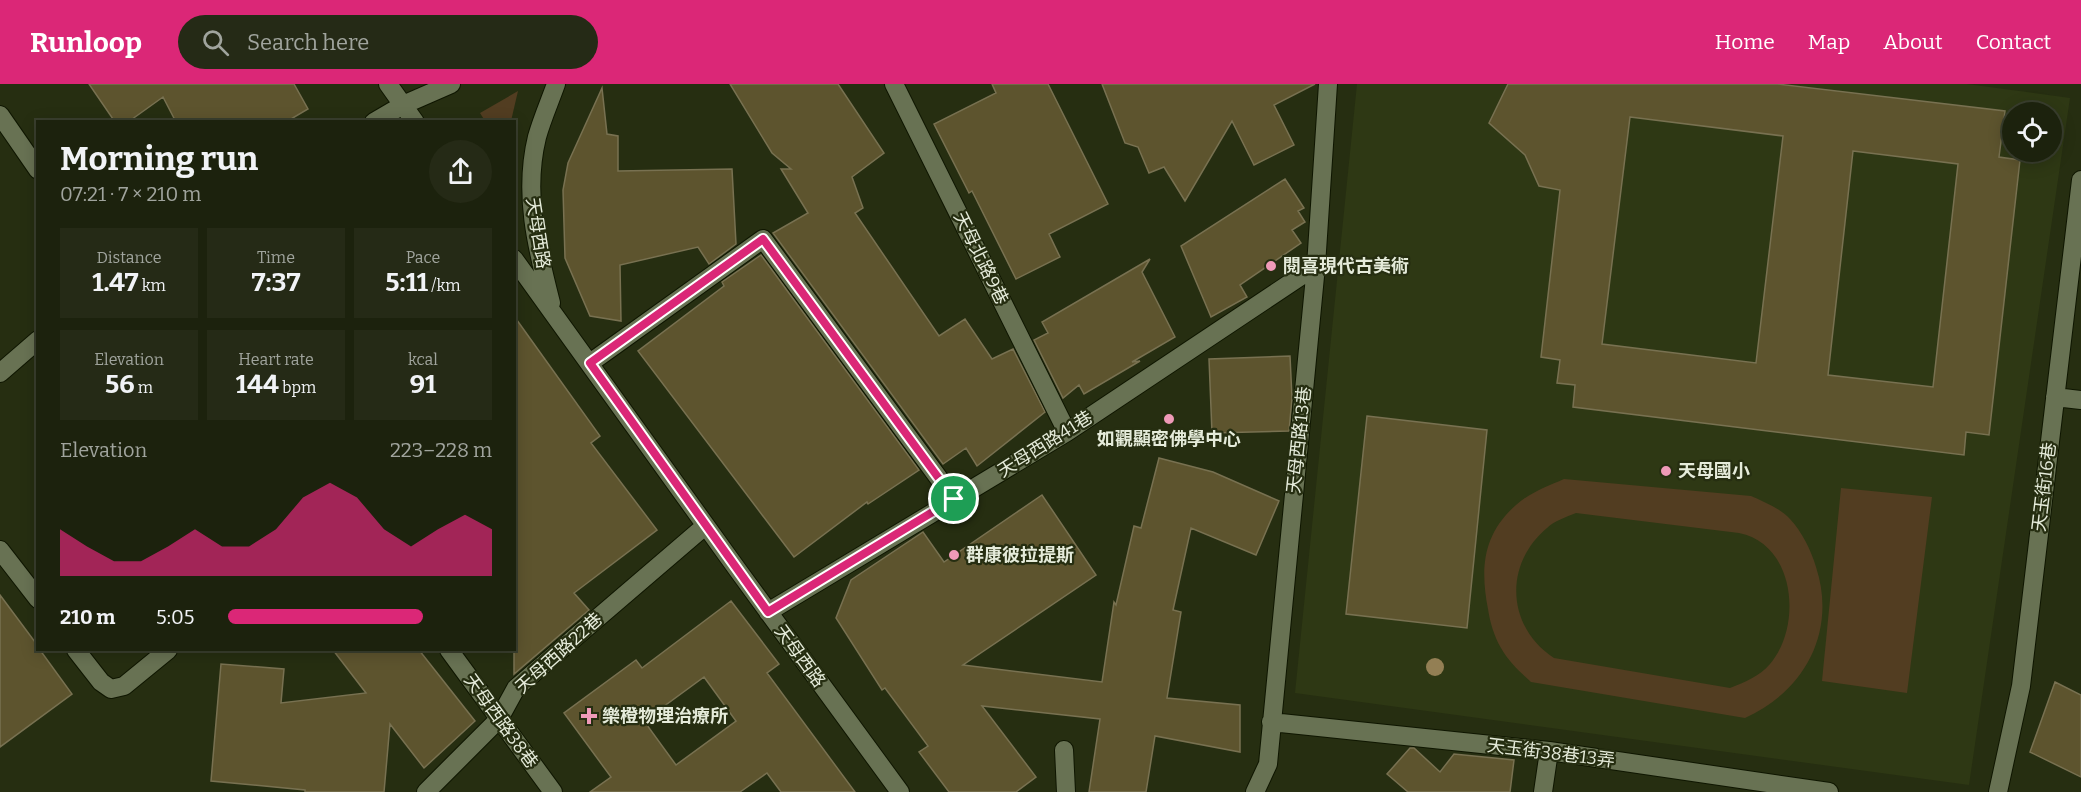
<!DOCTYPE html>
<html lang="en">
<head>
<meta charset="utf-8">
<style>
  :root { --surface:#1c220d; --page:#252a16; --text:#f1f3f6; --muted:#a0a49d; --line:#3a3f2e; --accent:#db2777 }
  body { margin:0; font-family:Bitter,"Noto Sans TC",serif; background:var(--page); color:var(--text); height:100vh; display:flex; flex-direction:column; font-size:22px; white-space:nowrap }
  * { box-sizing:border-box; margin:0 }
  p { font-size:20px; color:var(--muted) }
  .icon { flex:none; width:33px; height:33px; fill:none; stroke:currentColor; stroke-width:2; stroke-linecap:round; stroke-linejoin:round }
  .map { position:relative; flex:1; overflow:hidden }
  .panel { position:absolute; left:36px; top:36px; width:480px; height:531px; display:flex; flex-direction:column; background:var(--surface); border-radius:0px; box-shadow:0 3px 15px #0003,0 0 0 2px var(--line) }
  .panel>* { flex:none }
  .controls { position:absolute; left:2002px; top:18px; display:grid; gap:12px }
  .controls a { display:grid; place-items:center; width:60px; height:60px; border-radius:50%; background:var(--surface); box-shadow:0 3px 15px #0003,0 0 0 2px var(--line); font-size:30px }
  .pin { position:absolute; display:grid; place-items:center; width:51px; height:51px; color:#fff; margin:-26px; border:3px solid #fff; border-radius:50%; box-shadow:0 2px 6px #0007 }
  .round { display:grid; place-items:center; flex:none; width:63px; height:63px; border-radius:32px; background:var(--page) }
  .overview { display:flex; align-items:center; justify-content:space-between; height:102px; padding:0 24px }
  h1 { font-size:33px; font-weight:700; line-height:45px }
  .stats { display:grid; grid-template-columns:repeat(3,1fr); gap:9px; height:102px; padding:6px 24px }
  .stats div { display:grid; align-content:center; border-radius:0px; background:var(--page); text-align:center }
  .stats b { font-size:26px; font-weight:700 }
  .stats small { font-size:16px; font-weight:400 }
  .stats p { font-size:16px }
  .chart { height:168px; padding:12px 24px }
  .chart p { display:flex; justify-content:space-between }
  .chart svg { width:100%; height:108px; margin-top:6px; fill:var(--accent); opacity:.7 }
  ul { padding:0 24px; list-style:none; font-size:20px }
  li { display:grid; grid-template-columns:96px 72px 1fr; align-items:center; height:45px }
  li i { height:15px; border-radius:8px; background:var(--accent) }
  header { display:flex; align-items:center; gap:36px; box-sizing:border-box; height:84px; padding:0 30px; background:var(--accent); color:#fff }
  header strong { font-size:28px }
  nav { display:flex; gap:33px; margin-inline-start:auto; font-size:21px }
  .search { width:420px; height:54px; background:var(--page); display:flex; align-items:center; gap:15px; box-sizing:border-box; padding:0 21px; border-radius:33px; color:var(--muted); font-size:22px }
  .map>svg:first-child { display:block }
</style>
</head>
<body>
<header>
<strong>Runloop</strong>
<div class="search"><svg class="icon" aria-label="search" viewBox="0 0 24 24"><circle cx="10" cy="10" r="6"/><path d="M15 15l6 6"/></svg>Search here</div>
<nav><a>Home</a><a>Map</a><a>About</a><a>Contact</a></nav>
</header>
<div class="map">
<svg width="2081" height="708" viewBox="0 0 2081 708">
  <rect width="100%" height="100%" fill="#262e11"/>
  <path fill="#2e3814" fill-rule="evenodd" d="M1357 0H1967L2070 14 1969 701 1295 609ZM2013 28H2052V68H2013Z"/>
  <path fill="#523d21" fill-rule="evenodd" d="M518 7 511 37H485L480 29Z
    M1564 395 1751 412C1764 418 1780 424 1790 435 1802 448 1811 466 1816 483 1837 547 1805 607 1745 634L1531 598C1520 588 1508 577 1501 564 1494 552 1490 538 1488 525 1480 484 1483 450 1516 421 1529 409 1548 402 1564 395ZM1576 429 1739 449C1795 460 1803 541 1770 580 1760 592 1745 598 1730 604L1554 574C1507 543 1503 481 1547 444 1554 437 1566 433 1576 429Z
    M1841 404 1932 413 1907 609 1822 597Z"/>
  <path fill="#5d542e" stroke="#787151" stroke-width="1.5" fill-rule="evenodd" d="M89 0H294L308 25 286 38H176L163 13 128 38H115Z
    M730 0H838L884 69 852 93 863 124 855 129 939 252 965 235 992 275 1013 265 1045 328 977 382 966 364 943 380 773 149 808 129 781 85H791L772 69Z
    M992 0H1048L1108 120 1049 150 1060 173 1016 195 972 107 969 109 934 40 996 9Z
    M1102 0H1315L1274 21 1294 61 1254 81 1232 37 1185 117 1164 83 1149 89 1138 63 1125 59Z
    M1508 0H1777L2005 27 1999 73 2020 76 1989 351 1966 348 1964 371 1573 323 1575 301 1557 299 1560 276 1541 273 1560 106 1539 102 1525 71 1489 39ZM1630 33 1783 52 1756 279 1602 260ZM1853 67 1958 80 1933 303 1828 291Z
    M602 4 607 50 618 52V87L732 85 736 160 709 180 698 163 620 181 621 237 590 232 565 174 563 106 568 79Z
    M1285 95 1304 124 1298 127 1305 138 1292 146 1301 159 1240 201 1247 213 1211 233 1181 162Z
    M761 171 919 386 868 420 867 418 794 473 638 267 724 202 722 198Z
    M1150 175 1142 188 1175 253 1132 278 1140 277 1084 310 1079 301 1063 314 1034 256 1048 249 1042 238Z
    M514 232 600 352 591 359 657 446 574 509 589 526 514 590Z
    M1290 272 1292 314 1289 347 1212 349 1209 275Z
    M1367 332 1487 346 1467 544 1346 530Z
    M1159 374 1213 388 1279 417 1256 471 1191 444 1173 526 1181 528 1167 614 1240 621V668L1155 652 1146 708H1089L1100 635 982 622 1036 693 1016 708H949L919 668 928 662 885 604 882 606 836 534 851 496 923 448 944 478 1042 411 1096 491 963 581 1102 598 1114 518 1116 521 1134 442 1141 444Z
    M0 511 38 562V566H40L72 610 0 663Z
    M731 517 779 580 767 589 855 708H781L767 689 740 708H590L611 693 564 629 636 576 642 584ZM704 593 736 637 676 681 644 637Z
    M333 566H419L475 637 424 684 390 640 384 708H305V706L211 697 221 580 284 585 281 619 366 609Z
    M2055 598 2081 611V693L2030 668Z
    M1410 664H1414L1440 688 1454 670 1514 676 1510 708H1408L1387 690Z"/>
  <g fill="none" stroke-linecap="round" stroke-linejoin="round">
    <g stroke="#0f1600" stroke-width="20">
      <path id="minor" d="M388 0 415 38
        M894 0 1067 348
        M0 31 38 86
        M374 38 403 21 451 0
        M514 175 737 485 900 708
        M551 219C537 164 523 110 537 53 542 35 550 17 556 0
        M590 279 763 155 954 415
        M0 289 38 256
        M2055 313 2081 316
        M0 466 38 515
        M768 528 1067 348 1316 182
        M76 566 101 598 111 605 124 602 168 566
        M449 566 553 708
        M1271 638 1549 667 1829 708
        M1064 666 1066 708
        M426 708 499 635 516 604 705 442
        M1255 708 1268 680 1316 182 1328 0
        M1543 708 1549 667
        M1998 708 2021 602 2081 96"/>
    </g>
    <use href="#minor" stroke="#687253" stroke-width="18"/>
  </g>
  <circle fill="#937f54" cx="1435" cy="583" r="9"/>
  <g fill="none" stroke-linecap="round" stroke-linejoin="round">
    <g stroke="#fff" stroke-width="12">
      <path id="route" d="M763 155 954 415 768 528 590 279Z"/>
    </g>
    <use href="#route" stroke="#db2777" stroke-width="8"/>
  </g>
  <g fill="#ef9ab8" stroke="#262e11" stroke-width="2">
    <circle cx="1271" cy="182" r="6"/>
    <circle cx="1169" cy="335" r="6"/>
    <circle cx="1666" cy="387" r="6"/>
    <circle cx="954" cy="471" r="6"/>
    <path d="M586 623h6v6h6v6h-6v6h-6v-6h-6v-6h6z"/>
  </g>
  <g text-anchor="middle" stroke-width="4.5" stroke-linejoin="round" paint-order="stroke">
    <g font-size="18" fill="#e5ebda" stroke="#262e11">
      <text transform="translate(538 149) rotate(81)" y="6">天母西路</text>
      <text transform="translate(981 174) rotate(64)" y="6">天母北路9巷</text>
      <text transform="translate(1299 356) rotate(-84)" y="6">天母西路13巷</text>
      <text transform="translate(1045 360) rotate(-32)" y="6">天母西路41巷</text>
      <text transform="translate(2044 403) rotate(-83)" y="6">天玉街16巷</text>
      <text transform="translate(559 569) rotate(-42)" y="6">天母西路22巷</text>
      <text transform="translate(800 572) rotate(54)" y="6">天母西路</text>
      <text transform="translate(501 637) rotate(54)" y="6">天母西路38巷</text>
      <text transform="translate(1551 669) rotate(7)" y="6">天玉街38巷13弄</text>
    </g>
    <g font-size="18" font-weight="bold" fill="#e5ebda" stroke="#262e11" text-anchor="start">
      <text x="1283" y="188">閱喜現代古美術</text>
      <text x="1169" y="361" text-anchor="middle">如觀顯密佛學中心</text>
      <text x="1678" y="393">天母國小</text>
      <text x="966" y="477">群康彼拉提斯</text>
      <text x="602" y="638">樂橙物理治療所</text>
    </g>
  </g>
</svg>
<div class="controls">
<a><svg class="icon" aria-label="locate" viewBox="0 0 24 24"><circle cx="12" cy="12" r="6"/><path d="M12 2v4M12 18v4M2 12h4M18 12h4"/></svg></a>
</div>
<div class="pin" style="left:954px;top:415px;background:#1e9e55"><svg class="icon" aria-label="arrive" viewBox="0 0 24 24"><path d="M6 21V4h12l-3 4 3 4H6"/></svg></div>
<section class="panel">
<div class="overview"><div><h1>Morning run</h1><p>07:21 · 7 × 210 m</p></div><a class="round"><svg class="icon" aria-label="share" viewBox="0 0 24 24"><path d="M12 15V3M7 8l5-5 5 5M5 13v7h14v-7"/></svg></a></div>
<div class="stats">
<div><p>Distance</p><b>1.47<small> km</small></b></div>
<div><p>Time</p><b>7:37</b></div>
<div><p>Pace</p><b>5:11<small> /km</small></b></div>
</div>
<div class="stats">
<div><p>Elevation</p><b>56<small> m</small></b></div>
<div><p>Heart rate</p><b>144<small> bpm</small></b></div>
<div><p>kcal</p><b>91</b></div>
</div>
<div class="chart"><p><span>Elevation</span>223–228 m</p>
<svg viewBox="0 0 160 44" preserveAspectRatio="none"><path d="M0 44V25L10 32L20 38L30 38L40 32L50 25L60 32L70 32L80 25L90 12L100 6L110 12L120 25L130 32L140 25L150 19L160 25V44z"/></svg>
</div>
<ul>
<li><b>210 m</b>5:05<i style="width:74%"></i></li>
</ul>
</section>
</div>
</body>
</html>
